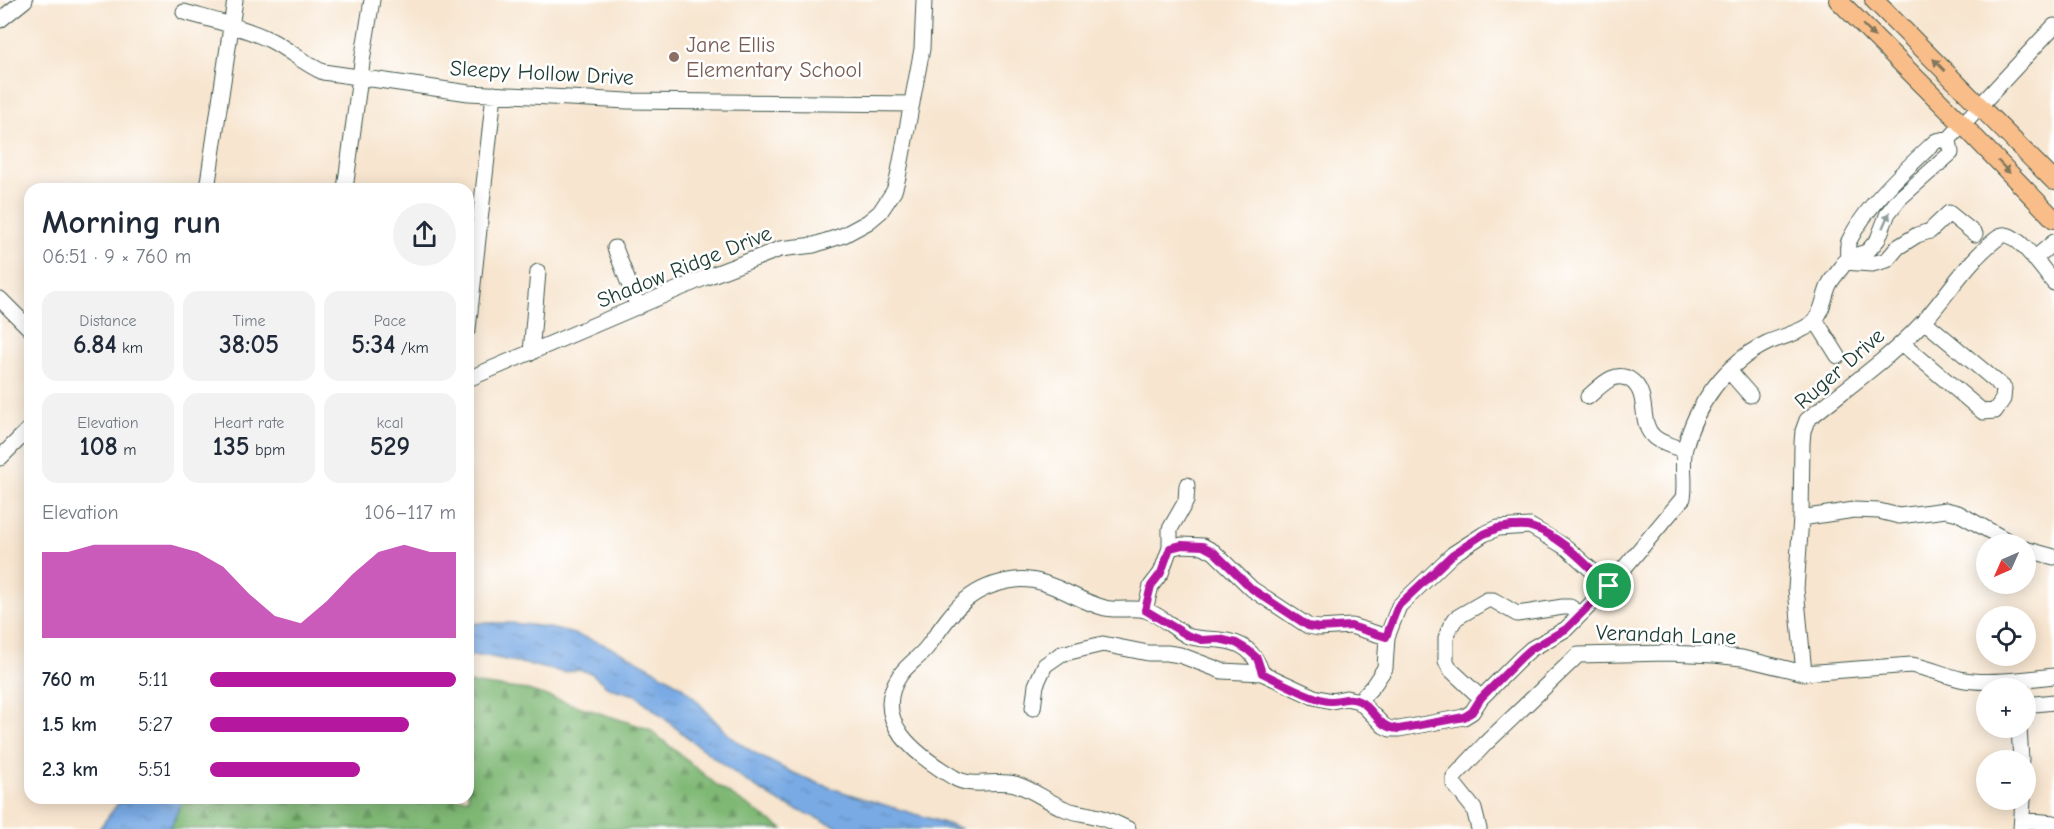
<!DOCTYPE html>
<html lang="en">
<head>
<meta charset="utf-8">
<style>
  :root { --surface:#fff; --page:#f2f2f3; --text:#1f2937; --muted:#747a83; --accent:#b5179e }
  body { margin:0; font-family:"Comic Neue",sans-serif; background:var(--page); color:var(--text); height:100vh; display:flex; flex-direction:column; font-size:22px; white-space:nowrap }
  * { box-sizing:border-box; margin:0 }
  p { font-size:20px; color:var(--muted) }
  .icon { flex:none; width:33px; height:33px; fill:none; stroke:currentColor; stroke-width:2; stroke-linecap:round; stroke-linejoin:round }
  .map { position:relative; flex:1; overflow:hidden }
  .side { position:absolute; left:24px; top:183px; width:450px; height:621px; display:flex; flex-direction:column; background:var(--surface); border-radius:18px; box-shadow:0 3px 15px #0003 }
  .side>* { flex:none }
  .needle { width:39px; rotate:225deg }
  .fabs { position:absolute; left:1976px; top:534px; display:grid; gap:12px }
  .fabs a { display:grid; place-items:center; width:60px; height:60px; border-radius:50%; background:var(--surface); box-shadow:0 3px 15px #0003; font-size:30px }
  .pin { position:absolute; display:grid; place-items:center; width:51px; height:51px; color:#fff; margin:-26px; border:3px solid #fff; border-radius:50%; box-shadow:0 2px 6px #0007 }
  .round { display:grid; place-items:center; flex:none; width:63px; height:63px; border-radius:32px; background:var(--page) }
  .overview { display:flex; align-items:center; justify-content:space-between; height:102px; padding:0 18px }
  h1 { font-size:33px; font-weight:700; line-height:45px }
  .stats { display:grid; grid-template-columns:repeat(3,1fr); gap:9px; height:102px; padding:6px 18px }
  .stats div { display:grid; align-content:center; border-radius:15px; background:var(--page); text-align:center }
  .stats b { font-size:26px; font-weight:700 }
  .stats small { font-size:16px; font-weight:400 }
  .stats p { font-size:16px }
  .chart { height:168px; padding:12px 18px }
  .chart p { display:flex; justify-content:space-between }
  .chart svg { width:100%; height:108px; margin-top:6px; fill:var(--accent); opacity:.7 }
  ul { padding:0 18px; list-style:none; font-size:20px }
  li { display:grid; grid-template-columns:96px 72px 1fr; align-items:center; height:45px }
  li i { height:15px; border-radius:8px; background:var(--accent) }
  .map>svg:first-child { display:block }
</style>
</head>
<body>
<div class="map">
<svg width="2054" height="829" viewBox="0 0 2054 829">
  <defs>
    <pattern id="forest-firs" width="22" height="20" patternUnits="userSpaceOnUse" patternTransform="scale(1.5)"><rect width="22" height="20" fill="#7fb875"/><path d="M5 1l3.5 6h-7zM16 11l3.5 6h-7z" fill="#679761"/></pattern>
    <pattern id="water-ripples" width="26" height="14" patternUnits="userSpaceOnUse" patternTransform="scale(1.5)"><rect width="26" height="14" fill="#79aae4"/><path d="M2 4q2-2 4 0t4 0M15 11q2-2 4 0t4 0" fill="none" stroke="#638cba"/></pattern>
  </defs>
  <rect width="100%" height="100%" fill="#fff"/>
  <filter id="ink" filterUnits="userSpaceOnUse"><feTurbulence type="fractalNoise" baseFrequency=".0167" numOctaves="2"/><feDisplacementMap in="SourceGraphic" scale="12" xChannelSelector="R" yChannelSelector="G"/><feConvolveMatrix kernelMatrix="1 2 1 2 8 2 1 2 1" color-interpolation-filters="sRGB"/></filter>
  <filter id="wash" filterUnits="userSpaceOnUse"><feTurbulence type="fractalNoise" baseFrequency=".008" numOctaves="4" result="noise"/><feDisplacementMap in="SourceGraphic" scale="24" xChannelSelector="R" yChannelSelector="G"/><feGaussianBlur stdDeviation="1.35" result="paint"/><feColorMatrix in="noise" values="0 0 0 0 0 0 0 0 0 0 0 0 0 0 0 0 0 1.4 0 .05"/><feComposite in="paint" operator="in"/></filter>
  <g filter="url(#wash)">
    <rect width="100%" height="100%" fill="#f7e5cf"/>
    <path fill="url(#forest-firs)" stroke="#4f7a54" stroke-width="1.5" d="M468 683 528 690 649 729 719 787 783 829H170L183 798H468Z"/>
    <path fill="url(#water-ripples)" stroke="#4c748c" stroke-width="1.5" d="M468 624C537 618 596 635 655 670 664 676 674 681 682 687 701 702 715 724 734 739 745 748 760 756 773 763 832 794 899 807 962 829H843L781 803 747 782 693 742 636 695 609 688 591 673 580 670 563 672 487 656H468Z
      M122 798H183L170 829H99Z"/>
  </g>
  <g filter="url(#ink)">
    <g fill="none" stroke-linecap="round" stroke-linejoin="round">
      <g stroke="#3f564b" stroke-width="17">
        <path id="minor" d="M184 12C212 20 243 27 270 40 288 49 303 63 323 72L469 93 628 101 912 104
          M0 20 25 0
          M207 189 235 0
          M345 189 363 55 372 0
          M615 248 638 307
          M1847 258 1867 252 1878 239 1888 213 1899 199 1951 153 1949 140
          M2034 259 2054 242
          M1844 262 1872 264 1887 260 1898 247 1917 235 1930 231 1949 213 1975 234
          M0 299 30 329
          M1816 321 1838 356
          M468 329 494 94
          M1902 343 1983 412 1995 411 2003 399 2004 388 1924 321
          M531 353 538 272
          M1729 371 1750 395
          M468 379 704 278 780 249 814 245 844 235 868 222 880 212 894 191 898 177 922 49 924 0
          M1588 397C1600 387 1615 368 1632 381 1650 395 1638 423 1654 437 1662 444 1675 447 1684 450
          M0 458 30 428
          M1801 518 1854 510 1879 511 1899 516 1946 510 1958 513 2013 544
          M1170 548 1182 545 1203 546 1214 552 1252 589 1308 626 1319 628 1351 626 1387 637
          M2025 549 2054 557
          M1145 610 1151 586 1161 573 1170 548V529L1186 501 1187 485
          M1804 673 1796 589 1801 518 1802 443 1803 431 1807 420C1846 388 1890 358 1924 321 1949 293 1970 257 2002 235 2018 232 2043 270 2054 283
          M1481 698 1450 669 1446 661V638L1450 627 1456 618 1487 600H1493L1517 614 1563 607H1570L1580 614
          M1359 701 1373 686 1385 668 1387 637 1399 606 1453 554 1484 534 1498 528 1530 526 1567 548 1609 586
          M2025 705 2054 702
          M1033 708 1036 685 1045 665 1061 654 1103 644 1148 653H1167L1180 655 1222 671 1262 673 1314 697 1332 701 1346 698 1359 701 1384 726 1390 729H1399L1464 717 1472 712 1481 698 1522 657 1531 649 1566 629 1609 586 1683 498C1686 482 1681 464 1685 448 1695 405 1727 362 1767 343 1780 337 1808 331 1816 319 1823 310 1824 296 1829 285 1833 276 1843 268 1847 259 1849 253 1846 247 1849 241 1867 204 1906 169 1936 141L1950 138 2054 26
          M2019 728 2021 760
          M2022 820 2054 823
          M1128 829C1117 824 1106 818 1094 816 1084 813 1073 813 1063 808 1047 801 1032 789 1015 784 994 779 972 789 953 777 918 756 869 721 900 675 908 664 920 657 928 646 953 611 968 586 1015 580 1047 576 1074 600 1105 608 1118 611 1133 607 1145 610 1161 615 1174 629 1188 636 1199 640 1208 638 1219 640 1243 642 1254 651 1262 673
          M1479 829 1474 809 1454 784V777L1485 744 1578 655 1668 653 1714 655 1742 658 1804 673 1911 665C1929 668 1944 675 1960 679 1984 685 2029 679 2054 676
          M2021 829 2023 800"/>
      </g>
      <g stroke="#3f564b" stroke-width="20">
        <path id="major" d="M1838 0 1963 125 2054 219
          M1874 0 2054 181"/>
      </g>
      <use href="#minor" stroke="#fff" stroke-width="15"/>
      <use href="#major" stroke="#f9bd89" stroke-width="18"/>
    </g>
    <defs><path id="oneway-solid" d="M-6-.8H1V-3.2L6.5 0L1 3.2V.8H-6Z" transform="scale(1.5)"/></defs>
    <g fill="#81775a">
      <use href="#oneway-solid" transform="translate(1869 31) rotate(45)"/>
      <use href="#oneway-solid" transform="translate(1939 65) rotate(-135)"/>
      <use href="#oneway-solid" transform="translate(2004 167) rotate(46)"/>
    </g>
    <use fill="#8f9e9a" href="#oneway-solid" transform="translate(1886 220) rotate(-66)"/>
  </g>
  <g fill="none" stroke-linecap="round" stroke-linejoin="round" filter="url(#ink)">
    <g stroke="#fff" stroke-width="12">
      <path id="route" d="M1512 526C1518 526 1525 525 1531 527 1562 536 1586 565 1609 586L1566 629 1531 649 1522 657 1481 698 1472 712 1464 717 1399 729C1376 728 1376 709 1359 701 1349 696 1341 701 1331 701 1315 701 1279 681 1262 673L1257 658 1248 650 1236 643 1219 639 1202 640 1187 635 1145 610 1151 586 1161 573 1170 548 1182 545 1203 546 1214 552 1252 589 1308 626 1319 628 1351 626 1386 637 1398 606 1453 554 1484 534 1498 528Z"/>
    </g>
    <use href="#route" stroke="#b5179e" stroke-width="8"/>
  </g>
  <circle fill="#8d6e63" stroke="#fff" stroke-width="2" cx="674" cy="57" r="6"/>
  <g text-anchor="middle" stroke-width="5" stroke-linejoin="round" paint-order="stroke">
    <g font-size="22" fill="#785e54" stroke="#fff" text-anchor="start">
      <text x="686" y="52">Jane Ellis<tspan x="686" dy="25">Elementary School</tspan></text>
    </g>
    <g font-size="22" fill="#1f3d34" stroke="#fff">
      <text transform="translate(542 72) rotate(3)" y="8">Sleepy Hollow Drive</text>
      <text transform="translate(684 266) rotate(-22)" y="8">Shadow Ridge Drive</text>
      <text transform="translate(1839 368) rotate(-41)" y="8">Ruger Drive</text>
      <text transform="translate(1666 634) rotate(2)" y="8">Verandah Lane</text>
    </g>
  </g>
</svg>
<div class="fabs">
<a><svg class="needle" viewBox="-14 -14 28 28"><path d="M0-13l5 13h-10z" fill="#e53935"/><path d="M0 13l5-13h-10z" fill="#747a83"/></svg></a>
<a><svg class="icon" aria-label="locate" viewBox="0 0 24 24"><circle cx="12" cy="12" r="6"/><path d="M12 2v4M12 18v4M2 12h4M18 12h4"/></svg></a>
<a>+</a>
<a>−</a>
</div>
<div class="pin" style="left:1609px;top:586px;background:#1e9e55"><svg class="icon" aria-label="arrive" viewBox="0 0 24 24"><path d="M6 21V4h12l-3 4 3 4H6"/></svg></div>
<section class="side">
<div class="overview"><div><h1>Morning run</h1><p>06:51 · 9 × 760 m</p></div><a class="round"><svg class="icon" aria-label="share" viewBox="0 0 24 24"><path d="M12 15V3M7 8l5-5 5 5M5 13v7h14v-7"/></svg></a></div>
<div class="stats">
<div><p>Distance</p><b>6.84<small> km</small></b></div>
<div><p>Time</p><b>38:05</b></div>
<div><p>Pace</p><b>5:34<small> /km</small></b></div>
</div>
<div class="stats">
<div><p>Elevation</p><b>108<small> m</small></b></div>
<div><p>Heart rate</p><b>135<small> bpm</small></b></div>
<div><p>kcal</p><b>529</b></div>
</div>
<div class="chart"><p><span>Elevation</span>106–117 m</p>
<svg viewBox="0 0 160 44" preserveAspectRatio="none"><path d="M0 44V9L10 9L20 6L30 6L40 6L50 6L60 9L70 15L80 26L90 35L100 38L110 29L120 18L130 9L140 6L150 9L160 9V44z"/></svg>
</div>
<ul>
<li><b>760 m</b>5:11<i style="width:100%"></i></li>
<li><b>1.5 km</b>5:27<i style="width:81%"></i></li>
<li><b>2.3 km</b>5:51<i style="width:61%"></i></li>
</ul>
</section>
</div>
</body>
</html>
